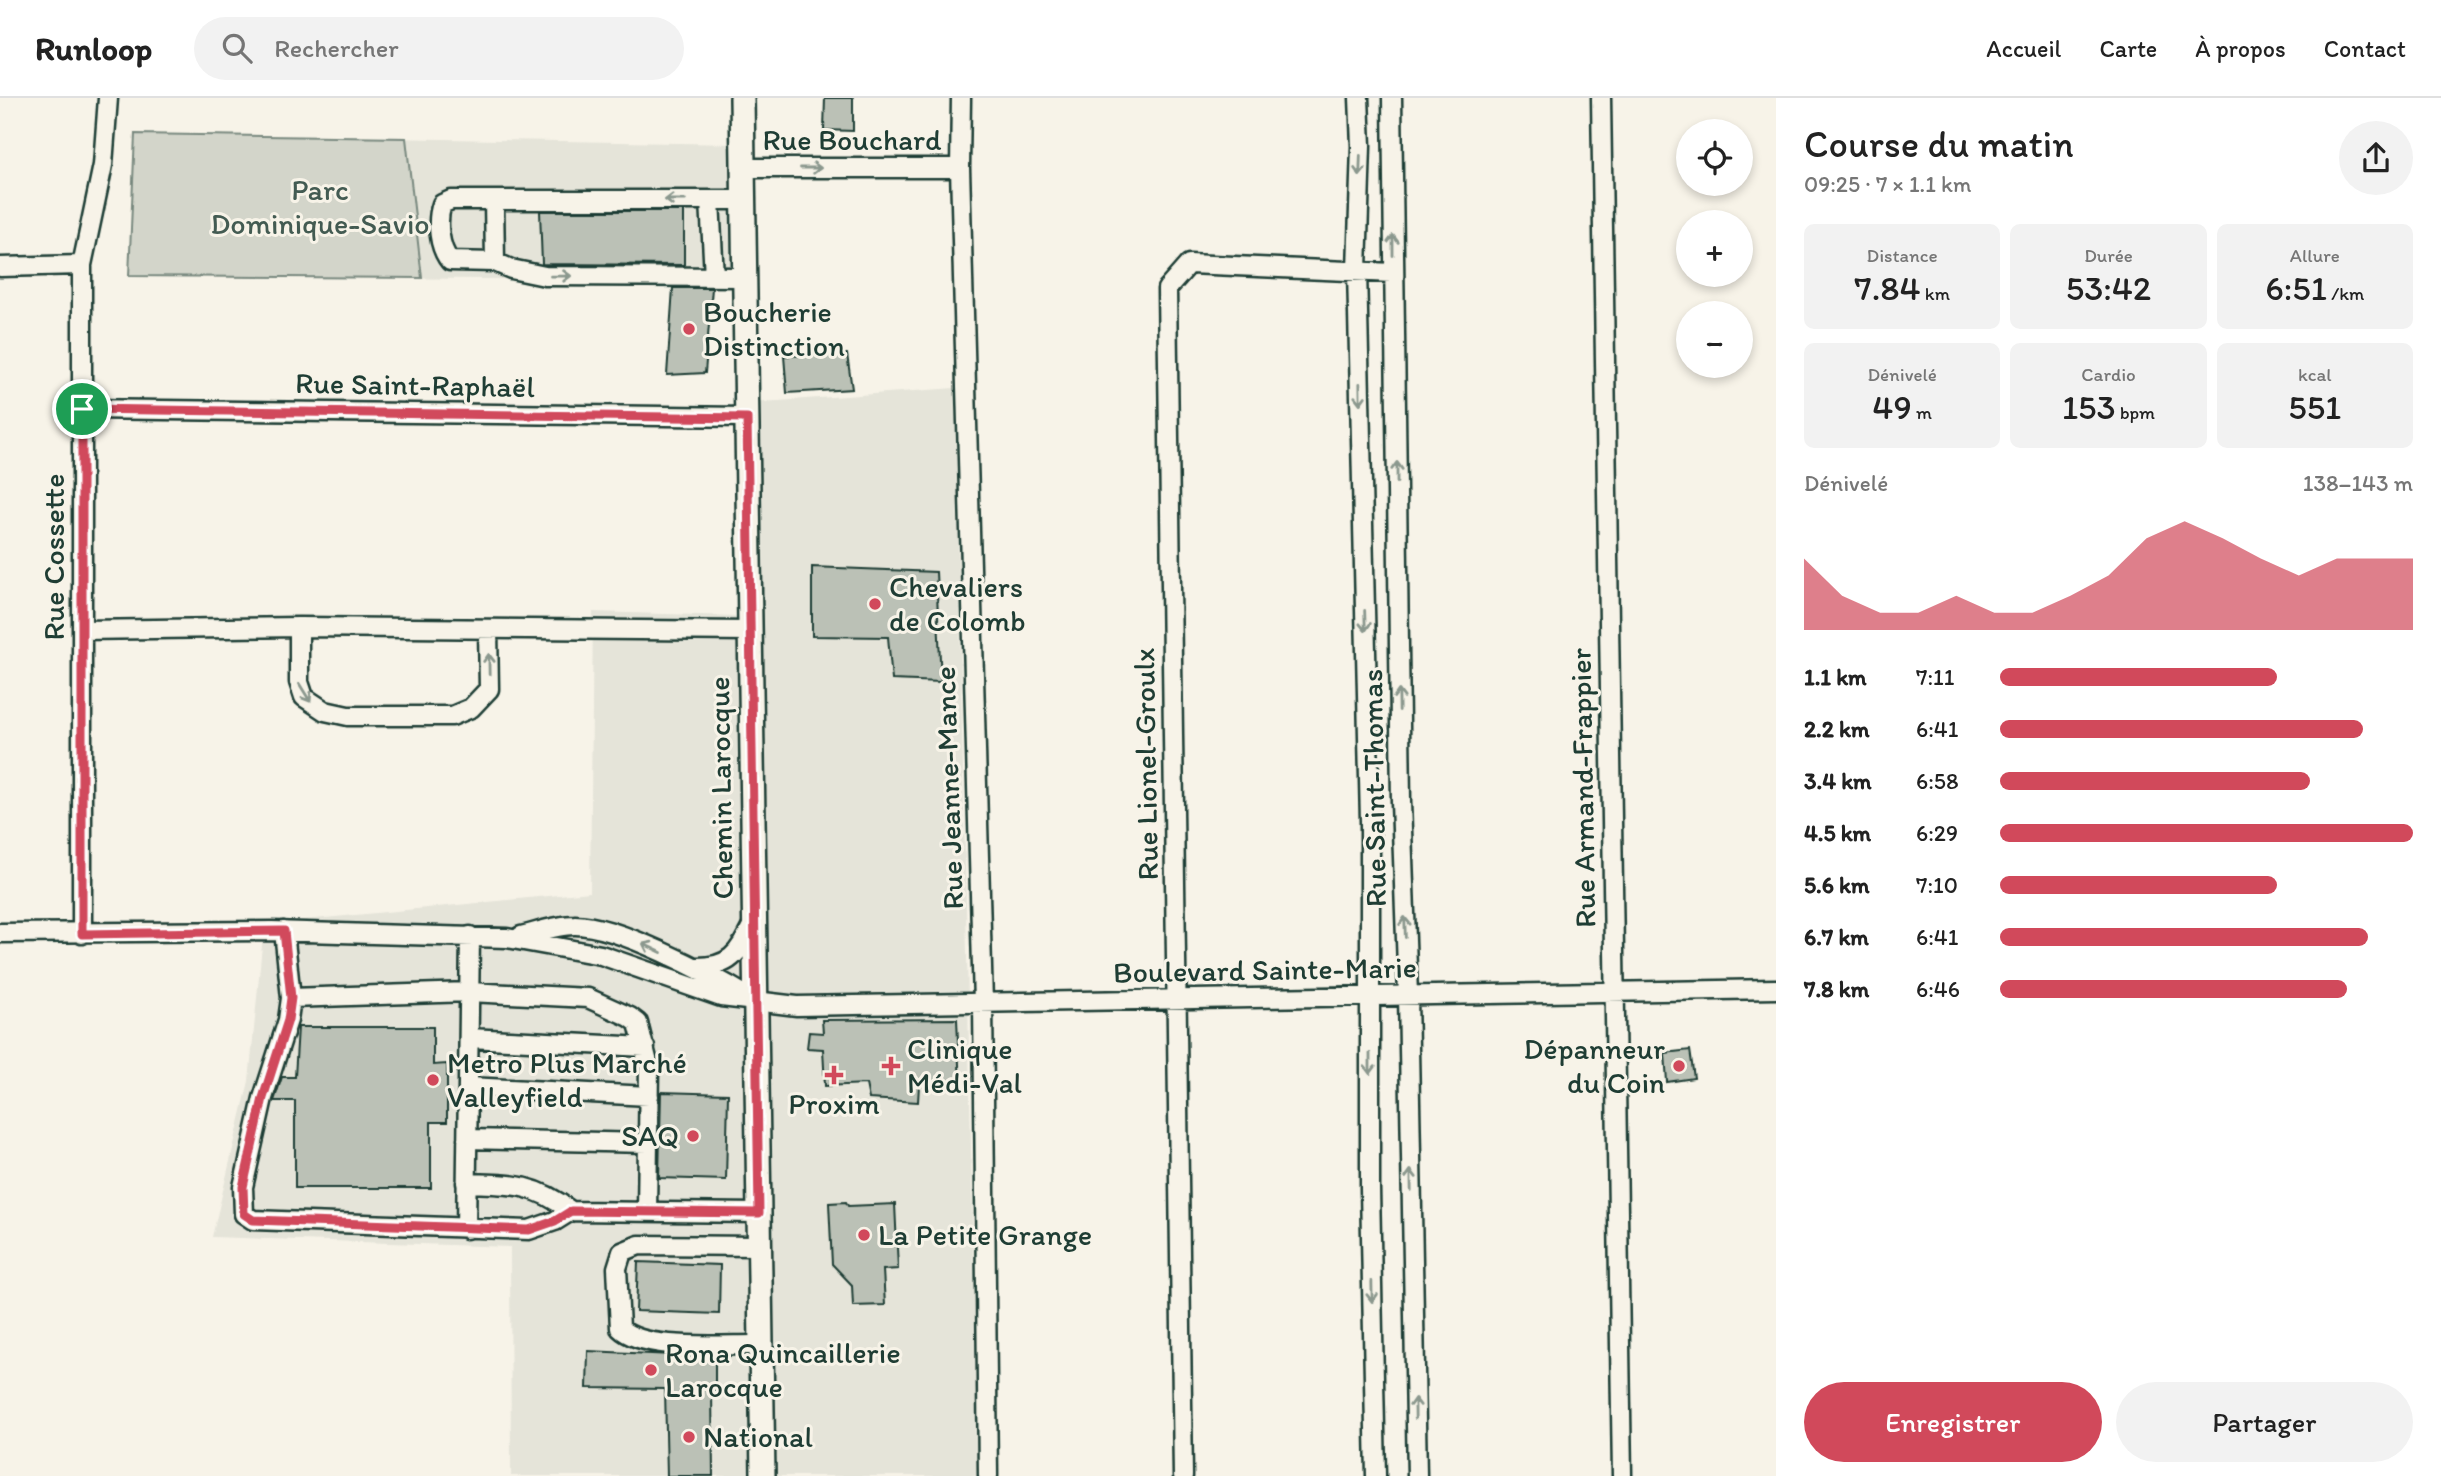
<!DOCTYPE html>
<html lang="fr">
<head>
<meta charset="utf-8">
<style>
  :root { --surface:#fff; --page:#f2f2f2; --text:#222; --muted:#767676; --line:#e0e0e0; --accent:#d1495b }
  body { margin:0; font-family:Itim,sans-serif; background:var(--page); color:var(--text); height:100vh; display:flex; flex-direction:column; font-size:26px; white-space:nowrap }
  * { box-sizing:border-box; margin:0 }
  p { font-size:23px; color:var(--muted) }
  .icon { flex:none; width:38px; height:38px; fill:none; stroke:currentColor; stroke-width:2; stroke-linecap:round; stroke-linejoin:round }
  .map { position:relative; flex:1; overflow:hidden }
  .side { display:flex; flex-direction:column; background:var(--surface); width:665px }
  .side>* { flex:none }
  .tools { position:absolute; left:1676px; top:21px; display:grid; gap:14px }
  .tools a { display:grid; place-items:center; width:77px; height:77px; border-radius:50%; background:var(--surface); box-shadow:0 4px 10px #0003; font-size:35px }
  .pin { position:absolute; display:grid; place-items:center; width:60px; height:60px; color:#fff; margin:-30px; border:4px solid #fff; border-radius:50%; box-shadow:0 2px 7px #0007 }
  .round { display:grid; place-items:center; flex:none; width:74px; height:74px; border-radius:37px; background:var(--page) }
  .headline { display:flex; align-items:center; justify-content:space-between; height:119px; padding:0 28px }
  h1 { font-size:38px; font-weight:600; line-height:52px }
  .figures { display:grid; grid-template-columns:repeat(3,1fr); gap:10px; height:119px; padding:7px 28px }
  .figures div { display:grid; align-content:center; border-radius:10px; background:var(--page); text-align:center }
  .figures b { font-size:35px; font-weight:600 }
  .figures small { font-size:19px; font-weight:400 }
  .figures p { font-size:19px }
  .chart { height:196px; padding:14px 28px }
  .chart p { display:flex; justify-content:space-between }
  .chart svg { width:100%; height:126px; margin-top:7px; fill:var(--accent); opacity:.7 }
  .button { display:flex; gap:14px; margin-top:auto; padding:14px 28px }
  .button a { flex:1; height:80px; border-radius:42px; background:var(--accent); color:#fff; font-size:28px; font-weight:600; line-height:80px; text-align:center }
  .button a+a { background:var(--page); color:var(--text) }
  ul { padding:0 28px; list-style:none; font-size:23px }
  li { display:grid; grid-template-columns:112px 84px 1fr; align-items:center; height:52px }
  li i { height:18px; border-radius:9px; background:var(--accent) }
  header { display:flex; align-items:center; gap:42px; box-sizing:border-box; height:98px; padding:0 35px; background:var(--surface); border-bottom:2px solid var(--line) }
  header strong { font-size:33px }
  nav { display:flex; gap:38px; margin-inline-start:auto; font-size:24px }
  .search { width:490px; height:63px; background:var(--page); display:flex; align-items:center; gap:18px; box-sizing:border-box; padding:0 24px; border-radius:38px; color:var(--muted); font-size:26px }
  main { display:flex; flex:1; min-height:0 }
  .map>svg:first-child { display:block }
</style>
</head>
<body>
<header>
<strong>Runloop</strong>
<div class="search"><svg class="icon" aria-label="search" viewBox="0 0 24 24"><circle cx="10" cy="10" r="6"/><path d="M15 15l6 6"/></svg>Rechercher</div>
<nav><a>Accueil</a><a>Carte</a><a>À propos</a><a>Contact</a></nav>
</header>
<main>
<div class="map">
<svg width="1776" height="1378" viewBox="0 0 1776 1378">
  <rect width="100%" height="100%" fill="#f7f3e8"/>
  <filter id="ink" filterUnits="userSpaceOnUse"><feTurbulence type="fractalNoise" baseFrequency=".0143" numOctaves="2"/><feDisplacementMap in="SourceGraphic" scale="14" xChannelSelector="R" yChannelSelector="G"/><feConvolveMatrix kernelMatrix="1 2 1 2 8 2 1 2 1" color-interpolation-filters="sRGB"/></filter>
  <g filter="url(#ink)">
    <path fill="#e5e4d9" d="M135 36 737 46 739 183 129 178Z
      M955 290 978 1378H511L510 1149 212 1139 249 983 264 826 590 794 593 514 736 518 738 306Z"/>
    <path fill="#d3d5ca" stroke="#79897f" stroke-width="2" d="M135 36 406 40 422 180 129 178Z"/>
    <path fill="#bbc1b6" stroke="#1f3d34" stroke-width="2" d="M825 0H853V33L824 32Z
      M540 113H684V167L542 166Z
      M673 190H712L705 275 667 277Z
      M847 256 852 291 787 295 784 258Z
      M812 469 936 474 941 584 892 582 888 539 812 538Z
      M957 921 960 989 919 987 918 1004 869 1001 866 986 825 988 823 951 807 950 809 934 823 935 822 922Z
      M298 929H433V967L447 966V1024H431V1090H295V1003H274L282 979H295Z
      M1690 952 1694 980 1667 984 1665 955Z
      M661 994 728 996 726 1082 659 1080Z
      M846 1104 848 1108 895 1106 898 1171 883 1172 885 1207 853 1208 852 1187 832 1166 829 1105Z
      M638 1164 720 1167 719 1216 636 1213Z
      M588 1253 715 1259V1292H712L713 1378H667L665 1291 587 1290Z"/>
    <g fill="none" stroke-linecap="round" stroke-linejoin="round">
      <g stroke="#1f3d34" stroke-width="23">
        <path id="minor" d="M961 0 960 70 983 905 988 1378
          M1359 0 1361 48 1357 172 1370 723V1091L1376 1378
          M1392 0 1401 704 1408 897 1417 1378
          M1601 0 1622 1378
          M743 70H960
          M494 102 495 164
          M710 102 714 179
          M743 102H451L442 106C436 123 439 150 450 163L495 164 511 171 545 178 745 179
          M0 169 82 167
          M82 311 747 319
          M299 529V584L304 599 325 613 348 618H452L471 610 489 591 488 531
          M82 532 299 529 750 533
          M284 833 291 900 288 922 263 1000 243 1089 244 1116 253 1122 529 1132 555 1123 571 1113 759 1115
          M0 835 272 833 507 840 601 857 721 899 797 908 1776 891
          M82 836V167L103 67 108 0
          M521 838C538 834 557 827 574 827 615 826 711 876 748 899
          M695 869C733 870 739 853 755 822
          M291 900 469 894 588 900 630 919 638 925 649 969 647 1114
          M469 940 645 949
          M468 989 649 998
          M467 1041 648 1045
          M466 1085C511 1086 534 1085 571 1113
          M466 1131 470 838
          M760 1148 639 1147 622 1154 617 1170 620 1230C644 1254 726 1246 761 1247
          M1183 1378 1167 191 1189 166 1393 175"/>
      </g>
      <g stroke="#1f3d34" stroke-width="28">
        <path id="major" d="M742 0 763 1378"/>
      </g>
      <use href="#minor" stroke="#f7f3e8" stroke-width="18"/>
      <use href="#major" stroke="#f7f3e8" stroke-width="23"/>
    </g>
    <defs><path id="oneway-shaft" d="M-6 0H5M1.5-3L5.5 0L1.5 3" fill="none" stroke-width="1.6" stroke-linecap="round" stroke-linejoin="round" transform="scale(1.75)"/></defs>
    <g stroke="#8b988e">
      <use href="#oneway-shaft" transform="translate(1360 68) rotate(92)"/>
      <use href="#oneway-shaft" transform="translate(811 70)"/>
      <use href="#oneway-shaft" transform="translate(675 102) rotate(180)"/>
      <use href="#oneway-shaft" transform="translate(1393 147) rotate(-90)"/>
      <use href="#oneway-shaft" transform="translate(561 178) rotate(-1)"/>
      <use href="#oneway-shaft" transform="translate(1360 296) rotate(89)"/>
      <use href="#oneway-shaft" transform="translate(1397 374) rotate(-90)"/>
      <use href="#oneway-shaft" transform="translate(1365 523) rotate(88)"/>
      <use href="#oneway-shaft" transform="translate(489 566) rotate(-91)"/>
      <use href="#oneway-shaft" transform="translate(305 595) rotate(58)"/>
      <use href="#oneway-shaft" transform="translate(1399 602) rotate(-91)"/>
      <use href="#oneway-shaft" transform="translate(1405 829) rotate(-92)"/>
      <use href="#oneway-shaft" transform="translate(652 850) rotate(-154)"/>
      <use href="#oneway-shaft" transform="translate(1370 966) rotate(90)"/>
      <use href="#oneway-shaft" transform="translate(1411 1082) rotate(-91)"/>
      <use href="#oneway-shaft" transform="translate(1372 1194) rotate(89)"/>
      <use href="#oneway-shaft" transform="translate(1415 1310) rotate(-91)"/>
    </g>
  </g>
  <g fill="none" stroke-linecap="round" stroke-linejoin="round" filter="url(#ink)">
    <g stroke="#fff" stroke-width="14">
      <path id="route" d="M82 311 747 320 759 1115 571 1113 555 1123 529 1132 253 1122 244 1116 243 1089 263 1000 288 922 291 900 284 833 82 836Z"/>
    </g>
    <use href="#route" stroke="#d1495b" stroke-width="9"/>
  </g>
  <g fill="#d1495b" stroke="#f7f3e8" stroke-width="2.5">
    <circle cx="689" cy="231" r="7"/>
    <circle cx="875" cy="506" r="7"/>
    <path d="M887.5 957.5h7v7h7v7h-7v7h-7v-7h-7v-7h7z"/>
    <circle cx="1679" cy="968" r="7"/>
    <path d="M830.5 966.5h7v7h7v7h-7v7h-7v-7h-7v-7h7z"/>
    <circle cx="433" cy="982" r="7"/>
    <circle cx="693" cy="1038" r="7"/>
    <circle cx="864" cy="1137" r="7"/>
    <circle cx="651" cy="1272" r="7"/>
    <circle cx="689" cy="1339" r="7"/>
  </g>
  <g text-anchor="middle" stroke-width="6" stroke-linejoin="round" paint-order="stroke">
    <g font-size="30" fill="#1f3d34" stroke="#f7f3e8">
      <text x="852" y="52">Rue Bouchard</text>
      <text transform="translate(415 287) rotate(1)" y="10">Rue Saint-Raphaël</text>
      <text transform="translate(54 459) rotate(-90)" y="10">Rue Cossette</text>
      <text transform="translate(1146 666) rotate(-91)" y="10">Rue Lionel-Groulx</text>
      <text transform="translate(721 690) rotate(-91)" y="10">Chemin Larocque</text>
      <text transform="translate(949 690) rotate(-92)" y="10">Rue Jeanne-Mance</text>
      <text transform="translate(1374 690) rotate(-91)" y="10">Rue Saint-Thomas</text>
      <text transform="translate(1583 690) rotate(-91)" y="10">Rue Armand-Frappier</text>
      <text transform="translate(1265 872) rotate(-1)" y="10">Boulevard Sainte-Marie</text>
    </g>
    <g font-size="30" fill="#435b52" stroke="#f7f3e8">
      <text x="320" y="102">Parc<tspan x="320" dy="34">Dominique-Savio</tspan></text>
    </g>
    <g font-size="30" fill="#1f3d34" stroke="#f7f3e8" text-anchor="start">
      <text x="703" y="224">Boucherie<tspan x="703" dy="34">Distinction</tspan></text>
      <text x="889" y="499">Chevaliers<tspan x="889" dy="34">de Colomb</tspan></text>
      <text x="907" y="961">Clinique<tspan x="907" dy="34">Médi-Val</tspan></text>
      <text x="1665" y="961" text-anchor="end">Dépanneur<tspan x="1665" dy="34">du Coin</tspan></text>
      <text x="447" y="975">Metro Plus Marché<tspan x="447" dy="34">Valleyfield</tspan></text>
      <text x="834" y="1016" text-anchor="middle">Proxim</text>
      <text x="679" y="1048" text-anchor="end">SAQ</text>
      <text x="878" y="1147">La Petite Grange</text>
      <text x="665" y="1265">Rona Quincaillerie<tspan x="665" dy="34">Larocque</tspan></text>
      <text x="703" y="1349">National</text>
    </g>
  </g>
</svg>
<div class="tools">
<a><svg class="icon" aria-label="locate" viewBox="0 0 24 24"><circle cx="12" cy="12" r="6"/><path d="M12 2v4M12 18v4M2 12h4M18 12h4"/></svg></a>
<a>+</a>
<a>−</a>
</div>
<div class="pin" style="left:82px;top:311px;background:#1e9e55"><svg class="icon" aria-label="arrive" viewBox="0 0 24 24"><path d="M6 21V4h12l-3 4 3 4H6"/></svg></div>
</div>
<section class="side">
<div class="headline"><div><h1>Course du matin</h1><p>09:25 · 7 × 1.1 km</p></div><a class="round"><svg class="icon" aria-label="share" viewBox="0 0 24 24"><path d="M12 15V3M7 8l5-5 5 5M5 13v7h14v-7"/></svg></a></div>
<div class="figures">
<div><p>Distance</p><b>7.84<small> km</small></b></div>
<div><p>Durée</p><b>53:42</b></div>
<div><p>Allure</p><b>6:51<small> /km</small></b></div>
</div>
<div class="figures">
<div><p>Dénivelé</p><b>49<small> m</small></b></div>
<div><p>Cardio</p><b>153<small> bpm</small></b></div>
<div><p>kcal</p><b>551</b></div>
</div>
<div class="chart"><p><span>Dénivelé</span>138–143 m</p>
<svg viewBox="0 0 160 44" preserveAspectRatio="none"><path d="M0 44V19L10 32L20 38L30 38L40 32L50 38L60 38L70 32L80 25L90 12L100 6L110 12L120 19L130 25L140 19L150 19L160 19V44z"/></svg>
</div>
<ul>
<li><b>1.1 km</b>7:11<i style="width:67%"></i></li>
<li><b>2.2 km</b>6:41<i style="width:88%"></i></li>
<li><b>3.4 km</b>6:58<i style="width:75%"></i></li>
<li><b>4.5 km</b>6:29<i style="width:100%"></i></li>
<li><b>5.6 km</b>7:10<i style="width:67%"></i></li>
<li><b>6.7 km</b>6:41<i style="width:89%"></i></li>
<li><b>7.8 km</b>6:46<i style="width:84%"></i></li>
</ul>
<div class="button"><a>Enregistrer</a><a>Partager</a></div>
</section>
</main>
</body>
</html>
